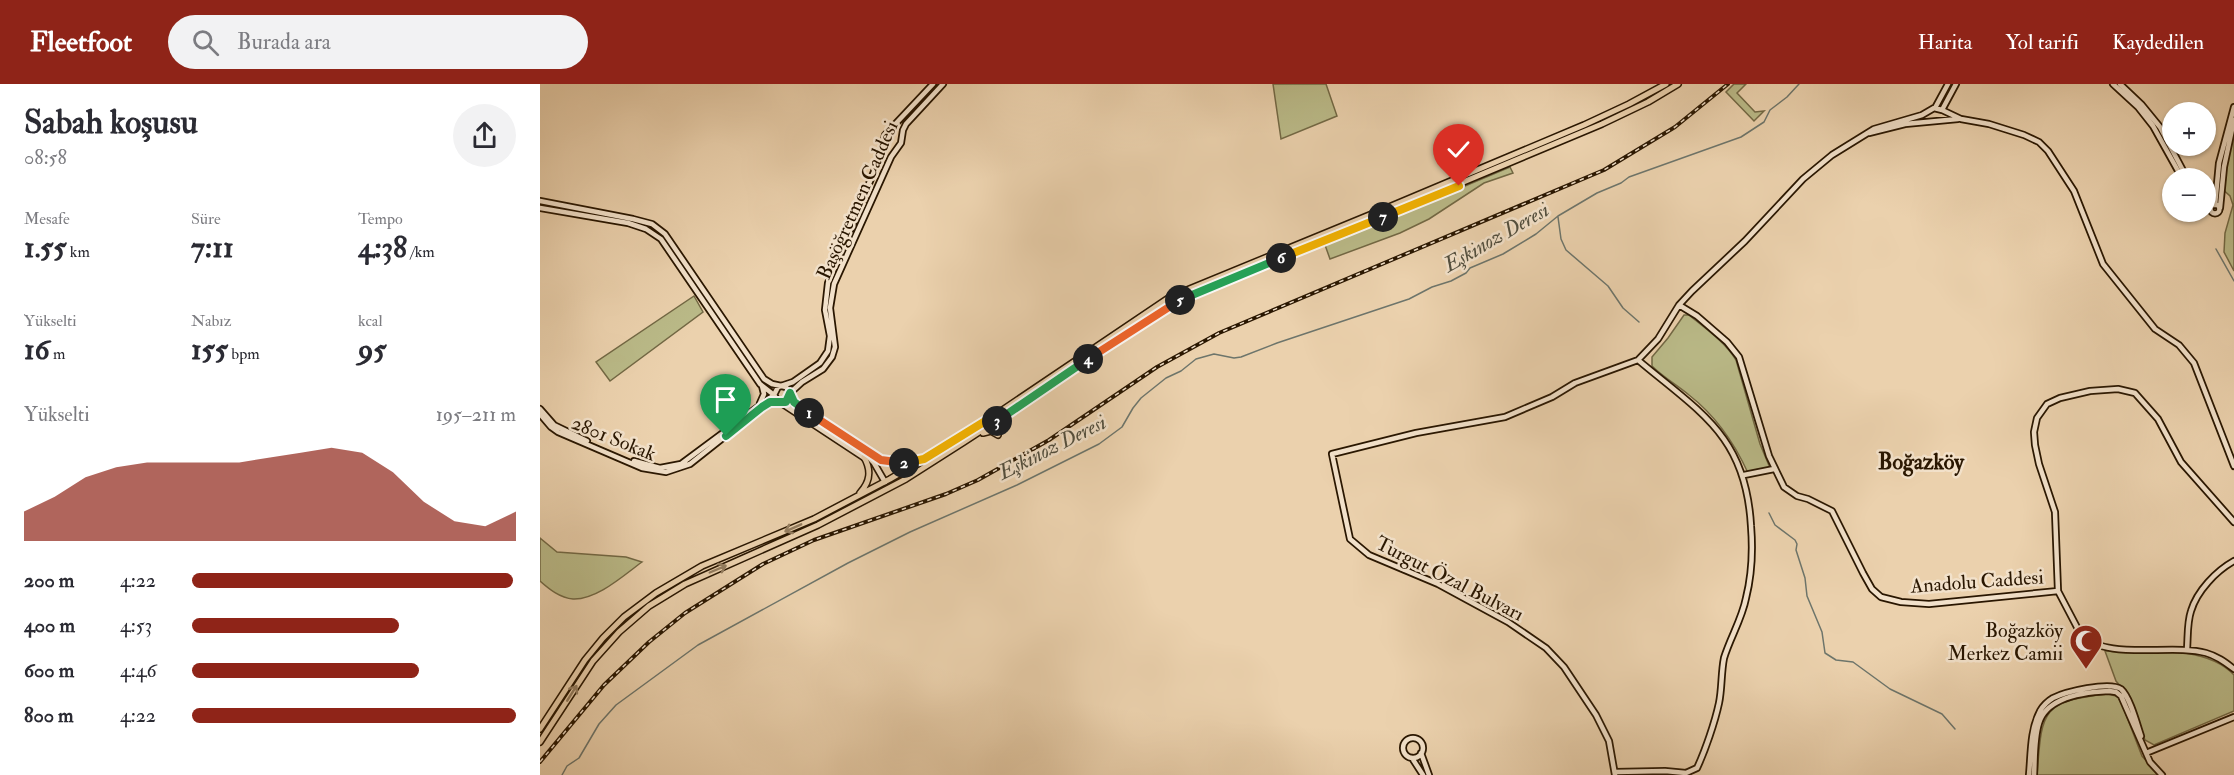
<!DOCTYPE html>
<html lang="tr">
<head>
<meta charset="utf-8">
<style>
  :root { --surface:#fff; --page:#f2f2f3; --text:#2b2b33; --muted:#7c7c81; --accent:#8f2418 }
  body { margin:0; font-family:"IM FELL Double Pica",serif; background:var(--page); color:var(--text); height:100vh; display:flex; flex-direction:column; font-size:22px; white-space:nowrap }
  * { box-sizing:border-box; margin:0 }
  p { font-size:20px; color:var(--muted) }
  .icon { flex:none; width:33px; height:33px; fill:none; stroke:currentColor; stroke-width:2; stroke-linecap:round; stroke-linejoin:round }
  .map { position:relative; flex:1; overflow:hidden }
  .drawer { display:flex; flex-direction:column; background:var(--surface); width:540px }
  .drawer>* { flex:none }
  .buttons { position:absolute; left:1622px; top:18px; display:grid; gap:12px }
  .buttons a { display:grid; place-items:center; width:54px; height:54px; border-radius:50%; background:var(--surface); box-shadow:0 2px 4px #0004; font-size:30px }
  .pin { position:absolute; display:grid; place-items:center; width:51px; height:51px; color:#fff; margin:-62px -26px; border-radius:50% 50% 50% 0; rotate:-45deg; box-shadow:0 0 6px #0007 }
  .pin .icon { rotate:45deg }
  .km { position:absolute; width:30px; height:30px; margin:-15px; border-radius:50%; background:#222; color:#fff; font-size:16px; line-height:30px; text-align:center }
  .round { display:grid; place-items:center; flex:none; width:63px; height:63px; border-radius:32px; background:var(--page) }
  .summary { display:flex; align-items:center; justify-content:space-between; height:102px; padding:0 24px }
  h1 { font-size:33px; font-weight:700; line-height:45px }
  .stats { display:grid; grid-template-columns:repeat(3,1fr); gap:9px; height:102px; padding:6px 24px }
  .stats div { display:grid; align-content:center }
  .stats b { font-size:30px; font-weight:700 }
  .stats small { font-size:16px; font-weight:400 }
  .stats p { font-size:16px }
  .chart { height:168px; padding:12px 24px }
  .chart p { display:flex; justify-content:space-between }
  .chart svg { width:100%; height:108px; margin-top:6px; fill:var(--accent); opacity:.7 }
  ul { padding:0 24px; list-style:none; font-size:20px }
  li { display:grid; grid-template-columns:96px 72px 1fr; align-items:center; height:45px }
  li i { height:15px; border-radius:8px; background:var(--accent) }
  header { display:flex; align-items:center; gap:36px; box-sizing:border-box; height:84px; padding:0 30px; background:var(--accent); color:#fff }
  header strong { font-size:28px }
  nav { display:flex; gap:33px; margin-inline-start:auto; font-size:21px }
  .search { width:420px; height:54px; background:var(--page); display:flex; align-items:center; gap:15px; box-sizing:border-box; padding:0 21px; border-radius:33px; color:var(--muted); font-size:22px }
  main { display:flex; flex:1; min-height:0 }
  .map>svg:first-child { display:block }
</style>
</head>
<body>
<header>
<strong>Fleetfoot</strong>
<div class="search"><svg class="icon" aria-label="search" viewBox="0 0 24 24"><circle cx="10" cy="10" r="6"/><path d="M15 15l6 6"/></svg>Burada ara</div>
<nav><a>Harita</a><a>Yol tarifi</a><a>Kaydedilen</a></nav>
</header>
<main>
<section class="drawer">
<div class="summary"><div><h1>Sabah koşusu</h1><p>08:58</p></div><a class="round"><svg class="icon" aria-label="share" viewBox="0 0 24 24"><path d="M12 15V3M7 8l5-5 5 5M5 13v7h14v-7"/></svg></a></div>
<div class="stats">
<div><p>Mesafe</p><b>1.55<small> km</small></b></div>
<div><p>Süre</p><b>7:11</b></div>
<div><p>Tempo</p><b>4:38<small> /km</small></b></div>
</div>
<div class="stats">
<div><p>Yükselti</p><b>16<small> m</small></b></div>
<div><p>Nabız</p><b>155<small> bpm</small></b></div>
<div><p>kcal</p><b>95</b></div>
</div>
<div class="chart"><p><span>Yükselti</span>195–211 m</p>
<svg viewBox="0 0 160 44" preserveAspectRatio="none"><path d="M0 44V32L10 26L20 18L30 14L40 12L50 12L60 12L70 12L80 10L90 8L100 6L110 8L120 16L130 28L140 36L150 38L160 32V44z"/></svg>
</div>
<ul>
<li><b>200 m</b>4:22<i style="width:99%"></i></li>
<li><b>400 m</b>4:53<i style="width:64%"></i></li>
<li><b>600 m</b>4:46<i style="width:70%"></i></li>
<li><b>800 m</b>4:22<i style="width:100%"></i></li>
</ul>
</section>
<div class="map">
<svg width="1694" height="691" viewBox="0 0 1694 691">
  <rect width="100%" height="100%" fill="#ebd1ad"/>
  <filter id="stains"><feTurbulence type="fractalNoise" baseFrequency=".00333" numOctaves="4"/><feColorMatrix values="0 0 0 0 .2 0 0 0 0 .09 0 0 0 0 .02 0 0 0 .5 -.17"/></filter>
  <radialGradient id="worn" r=".72"><stop offset=".6" stop-color="#630" stop-opacity="0"/><stop offset="1" stop-color="#630" stop-opacity=".3"/></radialGradient>
  <path fill="#baba88" stroke="#726844" stroke-width="1.5" d="M733 0H786L797 32 741 55Z
    M1194 0H1206L1197 9 1215 28 1224 27 1214 37 1186 8Z
    M1694 28V187L1684 168 1685 149 1693 121 1690 112 1679 102Z
    M970 83 973 89 944 99 889 135 860 149 790 175 785 161Z
    M154 212 163 228 70 297 56 278Z
    M1144 231H1149C1165 244 1185 258 1196 276L1220 360 1230 384 1208 389C1194 358 1176 332 1149 311 1137 301 1123 293 1112 282V273L1128 254Z
    M0 454 17 468 86 473 102 478C84 491 57 516 33 515 20 514 9 505 0 497Z
    M1565 567C1605 568 1665 560 1694 591V627L1614 661 1605 656 1588 611 1576 597Z
    M1568 610 1576 612 1580 615 1602 672 1619 691H1497C1502 628 1500 617 1568 610Z"/>
  <g fill="none" stroke-linecap="round" stroke-linejoin="round">
    <path stroke="#6d756b" stroke-width="1.5" d="M1018 133 1021 155 1026 166 1068 202 1083 224 1099 238
      M1676 165 1694 197
      M1229 429 1235 441 1255 456 1257 460 1256 466 1265 494 1267 512 1282 548 1285 569 1296 576 1313 578 1350 605 1402 630 1415 645
      M22 691 27 682 39 674 59 640 76 621 158 561 308 479 370 448 477 401 559 360 582 343 593 324 601 314 626 294 641 287 656 275 674 270 694 274 701 273 737 259 869 215 892 203 911 197 926 189 930 184 963 170 996 150 1018 132 1057 109 1081 99 1089 93 1201 53 1224 38 1230 26 1247 13 1259 0"/>
    <g stroke="#291600" stroke-width="8">
      <path id="secondary" d="M1573 0 1598 23 1613 42 1642 94
        M1580 0 1602 21 1620 43 1647 94
        M1395 24 1408 0
        M1402 26 1421 35 1449 40 1484 51 1499 58 1508 67 1534 107 1563 180 1615 245 1639 261 1654 279 1694 382
        M1402 26 1416 0
        M1329 49 1365 40 1418 35
        M1665 115H1672L1675 112
        M0 117 93 135 112 140 125 150 224 295 232 300 246 303 257 321 318 362 334 379 345 398
        M1670.5 125a4.5 4.5 0 1 1 9 0a4.5 4.5 0 1 1-9 0Z
        M1675 121 1679 79 1694 23
        M0 124 88 139 106 145 121 155 220 300 234 311 238 317 326 375
        M1680 124 1684 83 1694 36
        M1139 221 1157 232 1187 258 1199 273 1229 372 1244 403 1257 412 1268 415 1292 427 1323 489 1332 505 1341 513 1361 518 1389 520 1518 507
        M234 311 238 303 253 298 280 279 288 267 290 252 285 226 288 199 340 73 345 51 393 0
        M220 319 224 310 222 302
        M0 325 14 341 47 357
        M0 330 11 343 18 348 102 384 126 388 150 380 222 323 230 318 248 316 250 309 262 298 283 285 292 273 295 263 290 224 294 200 351 73 361 59 363 46 366 40 403 0
        M94 377 120 384 141 380 234 311
        M1204 391 1234 385
        M1694 438 1641 378 1618 335 1595 309 1578 305 1550 307 1520 314 1507 320 1497 334 1494 348 1495 361 1499 380 1515 428 1518 507 1540 549C1565 578 1630 559 1666 569 1677 572 1685 578 1694 585
        M1647 565C1648 553 1647 539 1651 527 1657 507 1676 487 1694 477
        M863 664a10 10 0 1 1 20 0a10 10 0 1 1-20 0Z
        M881 669 889 691
        M1606 669 1694 633
        M872 674 883 691
        M1075 688 1125 687 1146 689 1157 684C1165 667 1175 638 1179 619 1182 605 1181 589 1184 574 1190 554 1202 535 1206 514 1212 490 1213 467 1211 442 1206 352 1161 329 1098 276
        M1075 691 1069 657 1056 631 1024 583 1006 564 968 538 898 500 829 471 810 455 792 370 876 349 965 333 1012 313 1035 299 1098 276 1118 255 1139 221 1152 207 1205 157 1263 95 1292 71 1334 45 1382 31 1394 24 1402 26
        M1489 691C1491 670 1490 646 1500 627 1503 622 1508 617 1513 614 1525 608 1569 597 1581 605 1590 613 1597 640 1601 652
        M1494 691C1495 674 1494 655 1499 639 1507 612 1546 608 1569 607L1576 608 1581 612 1610 678 1622 691"/>
    </g>
    <g stroke="#291600" stroke-width="8">
      <path id="primary" d="M443 349 451 347 458 351 460 340 464 336
        M311 356C344 373 337 385 380 376
        M320 409C330 398 332 387 324 373
        M0 645 45 576 63 554 84 533 116 509 162 482 274 435 350 395 427 350 630 213 849 123 1044 41 1089 20 1126 0
        M0 658 53 577 79 548 109 522 145 500 278 441 366 395 424 358 639 217 1062 40 1108 18 1138 0"/>
    </g>
    <use href="#secondary" stroke="#f2e1ca" stroke-width="4.5"/>
    <use href="#primary" stroke="#ebd1ad" stroke-width="5"/>
    <g stroke="#291600" stroke-width="4">
      <path id="rail" d="M0 678 64 601 109 558 145 529 223 480 274 456 406 410 438 396 509 356 617 283 679 249 1064 86 1135 43 1188 0"/>
    </g>
    <use href="#rail" stroke="#f2e1ca" stroke-width="1.5" stroke-dasharray="4.5" stroke-linecap="butt"/>
  </g>
  <defs><path id="oneway-shaft" d="M-6 0H5M1.5-3L5.5 0L1.5 3" fill="none" stroke-width="1.6" stroke-linecap="round" stroke-linejoin="round" transform="scale(1.5)"/></defs>
  <g stroke="#947d5f">
    <use href="#oneway-shaft" transform="translate(253 444) rotate(156)"/>
    <use href="#oneway-shaft" transform="translate(178 485) rotate(-23)"/>
    <use href="#oneway-shaft" transform="translate(32 609) rotate(-58)"/>
  </g>
  <g fill="none" stroke-linecap="round" stroke-linejoin="round">
    <g stroke="#fff" stroke-width="12">
      <path id="split-1" d="M186 352 222 323 230 318H246L250 309 254 318 269 329"/>
    </g>
    <g stroke="#fff" stroke-width="12">
      <path id="split-2" d="M269 329 341 376 364 379"/>
    </g>
    <g stroke="#fff" stroke-width="12">
      <path id="split-3" d="M364 379 384 375 447 336 451 341 457 337"/>
    </g>
    <g stroke="#fff" stroke-width="12">
      <path id="split-4" d="M457 337 548 275"/>
    </g>
    <g stroke="#fff" stroke-width="12">
      <path id="split-5" d="M548 275 640 216"/>
    </g>
    <g stroke="#fff" stroke-width="12">
      <path id="split-6" d="M640 216 741 174"/>
    </g>
    <g stroke="#fff" stroke-width="12">
      <path id="split-7" d="M741 174 843 133"/>
    </g>
    <g stroke="#fff" stroke-width="12">
      <path id="split-8" d="M843 133 919 102"/>
    </g>
    <use href="#split-1" stroke="#22a559" stroke-width="8"/>
    <use href="#split-2" stroke="#f0652b" stroke-width="8"/>
    <use href="#split-3" stroke="#f5b400" stroke-width="8"/>
    <use href="#split-4" stroke="#22a559" stroke-width="8"/>
    <use href="#split-5" stroke="#f0652b" stroke-width="8"/>
    <use href="#split-6" stroke="#22a559" stroke-width="8"/>
    <use href="#split-7" stroke="#f5b400" stroke-width="8"/>
    <use href="#split-8" stroke="#f5b400" stroke-width="8"/>
  </g>
  <defs>
    <g id="mosque-pin" transform="scale(1.725)"><path d="M0 17L-7.5 6A9.5 9.5 0 1 1 7.5 6Z" fill="#8f2418" stroke="#f2e1ca"/><path d="M3.5-4.9A6 6 0 1 0 3.5 4.9A5 5 0 1 1 3.5-4.9Z" fill="#fff"/></g>
  </defs>
  <g fill-rule="evenodd">
    <use href="#mosque-pin" x="1546" y="557"/>
  </g>
  <g text-anchor="middle" stroke-width="5" stroke-linejoin="round" paint-order="stroke">
    <g font-size="20" fill="#291600" stroke="#f2e1ca">
      <text transform="translate(317 116) rotate(-66)" y="7">Başöğretmen Caddesi</text>
      <text transform="translate(74 354) rotate(22)" y="7">2801 Sokak</text>
      <text transform="translate(910 494) rotate(27)" y="7">Turgut Özal Bulvarı</text>
      <text transform="translate(1437 497) rotate(-4)" y="7">Anadolu Caddesi</text>
    </g>
    <g font-size="20" fill="#291600" stroke="#f2e1ca" text-anchor="end">
      <text x="1523" y="553">Boğazköy<tspan x="1523" dy="23">Merkez Camii</tspan></text>
    </g>
    <g font-size="21" font-style="italic" fill="#514e3e" stroke="#f2e1ca">
      <text transform="translate(956 153) rotate(-30)" y="7">Eşkinoz Deresi</text>
      <text transform="translate(512 363) rotate(-27)" y="7">Eşkinoz Deresi</text>
    </g>
    <g font-size="22" font-weight="bold" fill="#291600" stroke="#f2e1ca">
      <text x="1381" y="385">Boğazköy</text>
    </g>
  </g>
  <rect width="100%" height="100%" filter="url(#stains)"/>
  <rect width="100%" height="100%" fill="url(#worn)"/>
</svg>
<div class="buttons">
<a>+</a>
<a>−</a>
</div>
<div class="pin" style="left:186px;top:352px;background:#1e9e55"><svg class="icon" aria-label="arrive" viewBox="0 0 24 24"><path d="M6 21V4h12l-3 4 3 4H6"/></svg></div>
<div class="pin" style="left:919px;top:102px;background:#d93025"><svg class="icon" aria-label="check" viewBox="0 0 24 24"><path d="M5 12l5 5 9-10"/></svg></div>
<b class="km" style="left:269px;top:329px">1</b>
<b class="km" style="left:364px;top:379px">2</b>
<b class="km" style="left:457px;top:337px">3</b>
<b class="km" style="left:548px;top:275px">4</b>
<b class="km" style="left:640px;top:216px">5</b>
<b class="km" style="left:741px;top:174px">6</b>
<b class="km" style="left:843px;top:133px">7</b>
</div>
</main>
</body>
</html>
